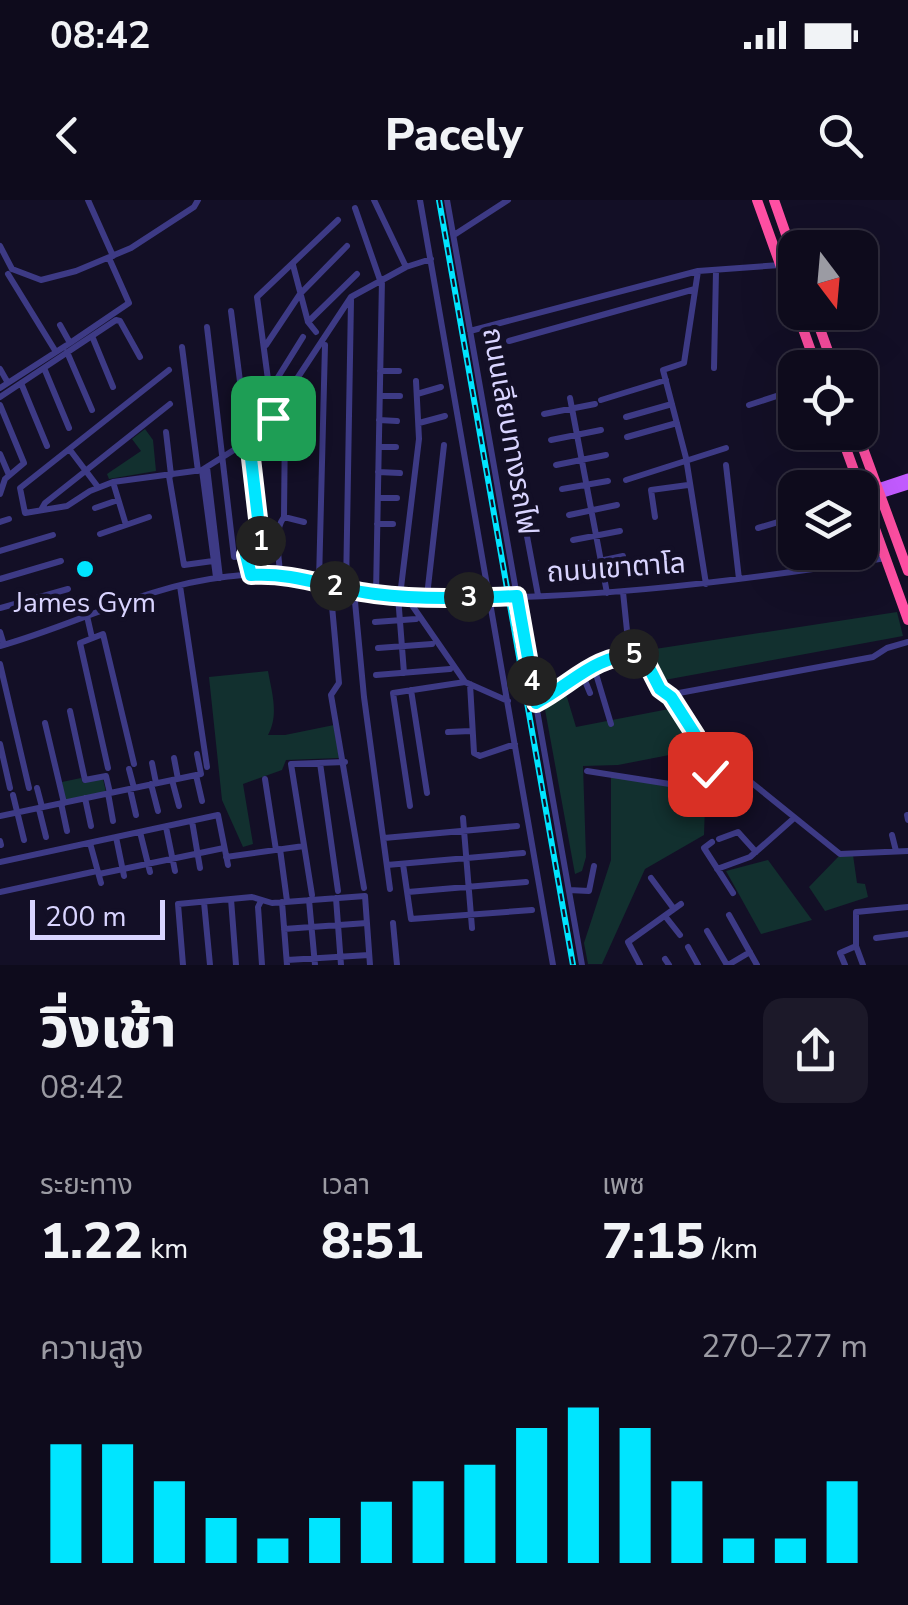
<!DOCTYPE html>
<html lang="th">
<head>
<meta charset="utf-8">
<style>
  :root { --surface:#0e0b1c; --page:#1c1929; --text:#f1f3f6; --muted:#9b9ba3; --line:#2e2b3b; --accent:#00e5ff }
  body { margin:0; font-family:"Nunito Sans","Noto Sans Thai",sans-serif; background:var(--page); color:var(--text); height:100vh; display:flex; flex-direction:column; font-size:38px; white-space:nowrap }
  * { box-sizing:border-box; margin:0 }
  p { font-size:32px; color:var(--muted) }
  .icon { flex:none; width:55px; height:55px; fill:none; stroke:currentColor; stroke-width:2; stroke-linecap:round; stroke-linejoin:round }
  .map { position:relative; height:765px; overflow:hidden }
  .sheet { display:flex; flex-direction:column; background:var(--surface); flex:1 }
  .sheet>* { flex:none }
  .needle { width:65px; rotate:164deg }
  .controls { position:absolute; left:778px; top:30px; display:grid; gap:20px }
  .controls a { display:grid; place-items:center; width:100px; height:100px; border-radius:20px; background:var(--surface); box-shadow:0 10px 40px #0002,0 0 0 2px var(--line); font-size:50px }
  .scale { position:absolute; left:30px; bottom:25px; width:135px; box-sizing:border-box; padding-left:10px; border:5px solid #d9d4ff; border-top:0; font-size:28px; line-height:35px; white-space:nowrap; color:#d9d4ff; -webkit-text-stroke:8px #130f26; paint-order:stroke }
  .pin { position:absolute; display:grid; place-items:center; width:85px; height:85px; color:#fff; margin:-42px; border-radius:20px; box-shadow:0 5px 15px #0006 }
  .km { position:absolute; width:50px; height:50px; margin:-25px; border-radius:50%; background:#222; color:#fff; font-size:28px; line-height:50px; text-align:center }
  .round { display:grid; place-items:center; flex:none; width:105px; height:105px; border-radius:20px; background:var(--page) }
  .head { display:flex; align-items:center; justify-content:space-between; height:170px; padding:0 40px }
  h1 { font-size:55px; font-weight:800; line-height:75px }
  .stats { display:grid; grid-template-columns:repeat(3,1fr); gap:15px; height:170px; padding:10px 40px }
  .stats div { display:grid; align-content:center }
  .stats b { font-size:50px; font-weight:800 }
  .stats small { font-size:28px; font-weight:400 }
  .stats p { font-size:28px }
  .chart { height:280px; padding:20px 40px }
  .chart p { display:flex; justify-content:space-between }
  .chart svg { width:100%; height:180px; margin-top:10px; stroke:var(--accent); stroke-width:6 }
  .status { display:flex; justify-content:space-between; align-items:center; height:70px; padding:0 50px; background:var(--surface); direction:ltr }
  .status svg { height:28px; fill:currentColor }
  header { display:flex; justify-content:space-between; align-items:center; height:130px; padding:0 40px; background:var(--surface); font-size:45px; font-weight:800 }
  .map>svg:first-child { display:block }
</style>
</head>
<body>
<div class="status"><b>08:42</b><svg viewBox="0 0 49 12"><path d="M0 12V9h3v3zM5 12V6h3v6zM10 12V3h3v9zM15 12V0h3v12zM26 1h20v11H26zM47 4h2v5h-2z"/></svg></div>
<header><svg class="icon" aria-label="back" viewBox="0 0 24 24"><path d="M15 5l-7 7 7 7"/></svg>Pacely<svg class="icon" aria-label="search" viewBox="0 0 24 24"><circle cx="10" cy="10" r="6"/><path d="M15 15l6 6"/></svg></header>
<div class="map">
<svg width="908" height="765" viewBox="0 0 908 765">
  <rect width="100%" height="100%" fill="#130f26"/>
  <path fill="#12302f" d="M145 229 153 240 156 271 109 279 107 274 141 251 132 239Z
    M897 412 903 436 659 481 642 451Z
    M268 471C272 493 279 515 268 535H285L334 525 339 558 286 560 282 570 243 584 253 644 243 647 222 600 209 477Z
    M566 494 576 527 674 508 689 530 695 550 618 565 583 566 586 657 582 671 575 674 544 504Z
    M611 575 677 588 706 575 704 635 645 669 602 764H588L584 743 611 660Z
    M81 578 83 583 103 579 106 592 65 600 62 582Z
    M853 655 857 683 865 684 868 697 825 711 809 687 839 656Z
    M768 660 812 720 761 734 726 671Z"/>
  <g fill="none" stroke-linecap="round" stroke-linejoin="round">
    <path stroke="#3d3a85" stroke-width="6" d="M88 0 113 56
      M374 0 406 67
      M420 0 553 765
      M447 0 582 765
      M355 8 380 80
      M454 35 508 0
      M0 46 12 69
      M293 65 308 122 316 132
      M12 69 41 80 76 71 131 48 194 7 198 0
      M698 71 684 163 663 170 686 258 706 384
      M8 74 56 152 70 143
      M308 122 357 74
      M60 125 70 143 129 103 109 58
      M207 127 234 357 262 353 231 111
      M470 131 698 71 780 65
      M92 136 113 187
      M509 141 695 89
      M266 145 300 94 347 46
      M182 147 198 271
      M67 152 92 210
      M44 168 69 228
      M714 168 716 71
      M0 169 8 183
      M169 170 20 288 25 313 67 306 90 291 113 282 202 270 261 233 351 97 406 67 431 59
      M380 171H399
      M21 183 47 246
      M0 188 56 152
      M270 190 303 137
      M417 194 441 187
      M380 196H400
      M0 197 116 120 120 121 140 157
      M570 198 607 393
      M601 200 666 180
      M0 205 24 263 5 279 0 294
      M749 205 795 190
      M544 214 595 204
      M273 217 257 97 338 20
      M626 217 672 204
      M505 219 538 395
      M379 220 397 221
      M419 223 445 216
      M166 232 171 275
      M627 237 677 223
      M551 240 601 230
      M379 247H396
      M70 250 98 287
      M0 254 9 275
      M556 265 606 255
      M726 265 739 379
      M207 267 220 378
      M202 270 216 377
      M378 272 400 273
      M169 276 184 365 213 361
      M626 280 726 248
      M113 282 126 325
      M562 289 608 281
      M378 298H397
      M95 308 118 300
      M41 310 45 303 170 204
      M569 315 617 305
      M284 317 304 322
      M655 317 651 290 688 285
      M0 322 9 319
      M377 324H393
      M758 328 795 317
      M100 334 149 317
      M573 340 620 331
      M0 351 53 335
      M246 355 251 375
      M576 366 623 356
      M280 373C279 355 273 332 284 317L285 222
      M0 379 61 361
      M319 381 325 145
      M330 384 339 483 331 495 364 688
      M180 386 207 567
      M346 389 351 100
      M354 391 364 497 390 689
      M623 392 629 450
      M376 394 382 79
      M398 396 404 473
      M400 396 419 239 416 181
      M427 396 444 245
      M407 398 465 482 508 501
      M0 408 68 389
      M87 416 92 438
      M375 422 416 419
      M0 432 4 445
      M0 446C75 425 146 386 224 377 244 375 265 372 285 374 325 379 362 395 403 397 565 403 727 383 886 358
      M378 448 432 444
      M0 464 29 588
      M593 464 611 524
      M581 471 590 493
      M376 475 450 469
      M470 484 474 553 480 556 515 544
      M411 490 427 593
      M679 493 873 457 887 448 908 442
      M536 503C574 482 594 454 642 454L660 489 671 497 696 536 708 573 752 583 840 654 908 651
      M70 511 85 580 106 576 110 593
      M45 523 64 603
      M448 532 471 531
      M0 544 10 588
      M174 558 178 579
      M152 563 156 583
      M320 563 338 691
      M108 568 80 443 103 434 134 564
      M129 569 134 588
      M587 571 676 585 708 573
      M196 575 202 601
      M265 579 276 650
      M172 580 179 606
      M151 584 158 611
      M37 588 42 607
      M130 589 136 615
      M108 593 113 621
      M13 595 24 640
      M85 598 91 626
      M61 603 67 631
      M410 606 393 493 465 482
      M39 609 46 637
      M907 615 908 620
      M0 616 201 574 197 554
      M463 618 472 728
      M192 621 200 668
      M166 627 175 671
      M140 632 150 672
      M892 635 896 651
      M116 637 124 676
      M384 638 517 626
      M719 639 738 632 756 652
      M0 641 1 645
      M712 642 704 648 733 693
      M90 643 101 683
      M280 649 287 701
      M226 657 304 646
      M0 662 218 615 228 665
      M403 664 411 719 532 710
      M387 665 523 653
      M717 669 750 657 793 619
      M99 674 224 648
      M651 678 674 709
      M569 690 589 691 594 666
      M0 692 97 671
      M408 692 526 682
      M312 695 291 564 345 562
      M336 698 341 765
      M231 699 236 765
      M309 700 315 765
      M261 701 258 707 262 765
      M204 702 210 765
      M282 702 287 765
      M729 715 757 765
      M665 716 680 735
      M393 723 397 765
      M284 729 367 723
      M707 731 727 765
      M876 738 908 734
      M688 747 698 765
      M665 759 669 765
      M287 760 369 755
      M183 765 178 704 252 697 272 703 365 696 370 765
      M640 765 628 742 681 704
      M728 765 750 752
      M845 765 840 753 856 746
      M863 765 856 746V712L908 707"/>
    <path stroke="#c25bff" stroke-width="9" d="M878 288 908 278
      M880 294 908 285"/>
    <path stroke="#ff4fa3" stroke-width="10" d="M757 0 795 106
      M774 0 795 60
      M797 112 817 168
      M814 112 834 168
      M840 232 908 420
      M857 232 908 371"/>
    <g stroke="#00e5ff" stroke-width="6">
      <path id="rail" d="M439 0 573 765"/>
    </g>
    <use href="#rail" stroke="#130f26" stroke-width="2.5" stroke-dasharray="8" stroke-linecap="butt"/>
  </g>
  <g fill="none" stroke-linecap="round" stroke-linejoin="round">
    <g stroke="#fff" stroke-width="20">
      <path id="route" d="M273 218 262 234 249 241 262 353 246 355 251 375C295 372 332 389 375 394 421 400 471 398 517 396L536 503C575 482 593 455 642 454L660 489 671 497 696 536 710 574"/>
    </g>
    <use href="#route" stroke="#00e5ff" stroke-width="12"/>
  </g>
  <circle fill="#00e5ff" stroke="#130f26" stroke-width="4" cx="85" cy="369" r="10"/>
  <g text-anchor="middle" stroke-width="9" stroke-linejoin="round" paint-order="stroke">
    <g font-size="28" fill="#d9d4ff" stroke="#130f26">
      <text transform="translate(511 231) rotate(80)" y="10">ถนนเลียบทางรถไฟ</text>
      <text transform="translate(616 367) rotate(-4)" y="10">ถนนเขาตาโล</text>
    </g>
    <g font-size="28" fill="#d9d4ff" stroke="#130f26">
      <text x="85" y="412">James Gym</text>
    </g>
  </g>
</svg>
<div class="controls">
<a><svg class="needle" viewBox="-14 -14 28 28"><path d="M0-13l5 13h-10z" fill="#e53935"/><path d="M0 13l5-13h-10z" fill="#9b9ba3"/></svg></a>
<a><svg class="icon" aria-label="locate" viewBox="0 0 24 24"><circle cx="12" cy="12" r="6"/><path d="M12 2v4M12 18v4M2 12h4M18 12h4"/></svg></a>
<a><svg class="icon" aria-label="layers" viewBox="0 0 24 24"><path d="M12 4l9 5-9 5-9-5zM3 14l9 5 9-5"/></svg></a>
</div>
<div class="scale">200 m</div>
<div class="pin" style="left:273px;top:218px;background:#1e9e55"><svg class="icon" aria-label="arrive" viewBox="0 0 24 24"><path d="M6 21V4h12l-3 4 3 4H6"/></svg></div>
<div class="pin" style="left:710px;top:574px;background:#d93025"><svg class="icon" aria-label="check" viewBox="0 0 24 24"><path d="M5 12l5 5 9-10"/></svg></div>
<b class="km" style="left:261px;top:341px">1</b>
<b class="km" style="left:335px;top:386px">2</b>
<b class="km" style="left:469px;top:397px">3</b>
<b class="km" style="left:532px;top:481px">4</b>
<b class="km" style="left:634px;top:454px">5</b>
</div>
<section class="sheet">
<div class="head"><div><h1>วิ่งเช้า</h1><p>08:42</p></div><a class="round"><svg class="icon" aria-label="share" viewBox="0 0 24 24"><path d="M12 15V3M7 8l5-5 5 5M5 13v7h14v-7"/></svg></a></div>
<div class="stats">
<div><p>ระยะทาง</p><b>1.22<small> km</small></b></div>
<div><p>เวลา</p><b>8:51</b></div>
<div><p>เพซ</p><b>7:15<small> /km</small></b></div>
</div>
<div class="chart"><p><span>ความสูง</span>270–277 m</p>
<svg viewBox="0 0 160 44" preserveAspectRatio="none"><path d="M5 44V15M15 44V15M25 44V24M35 44V33M45 44V38M55 44V33M65 44V29M75 44V24M85 44V20M95 44V11M105 44V6M115 44V11M125 44V24M135 44V38M145 44V38M155 44V24"/></svg>
</div>
</section>
</body>
</html>
